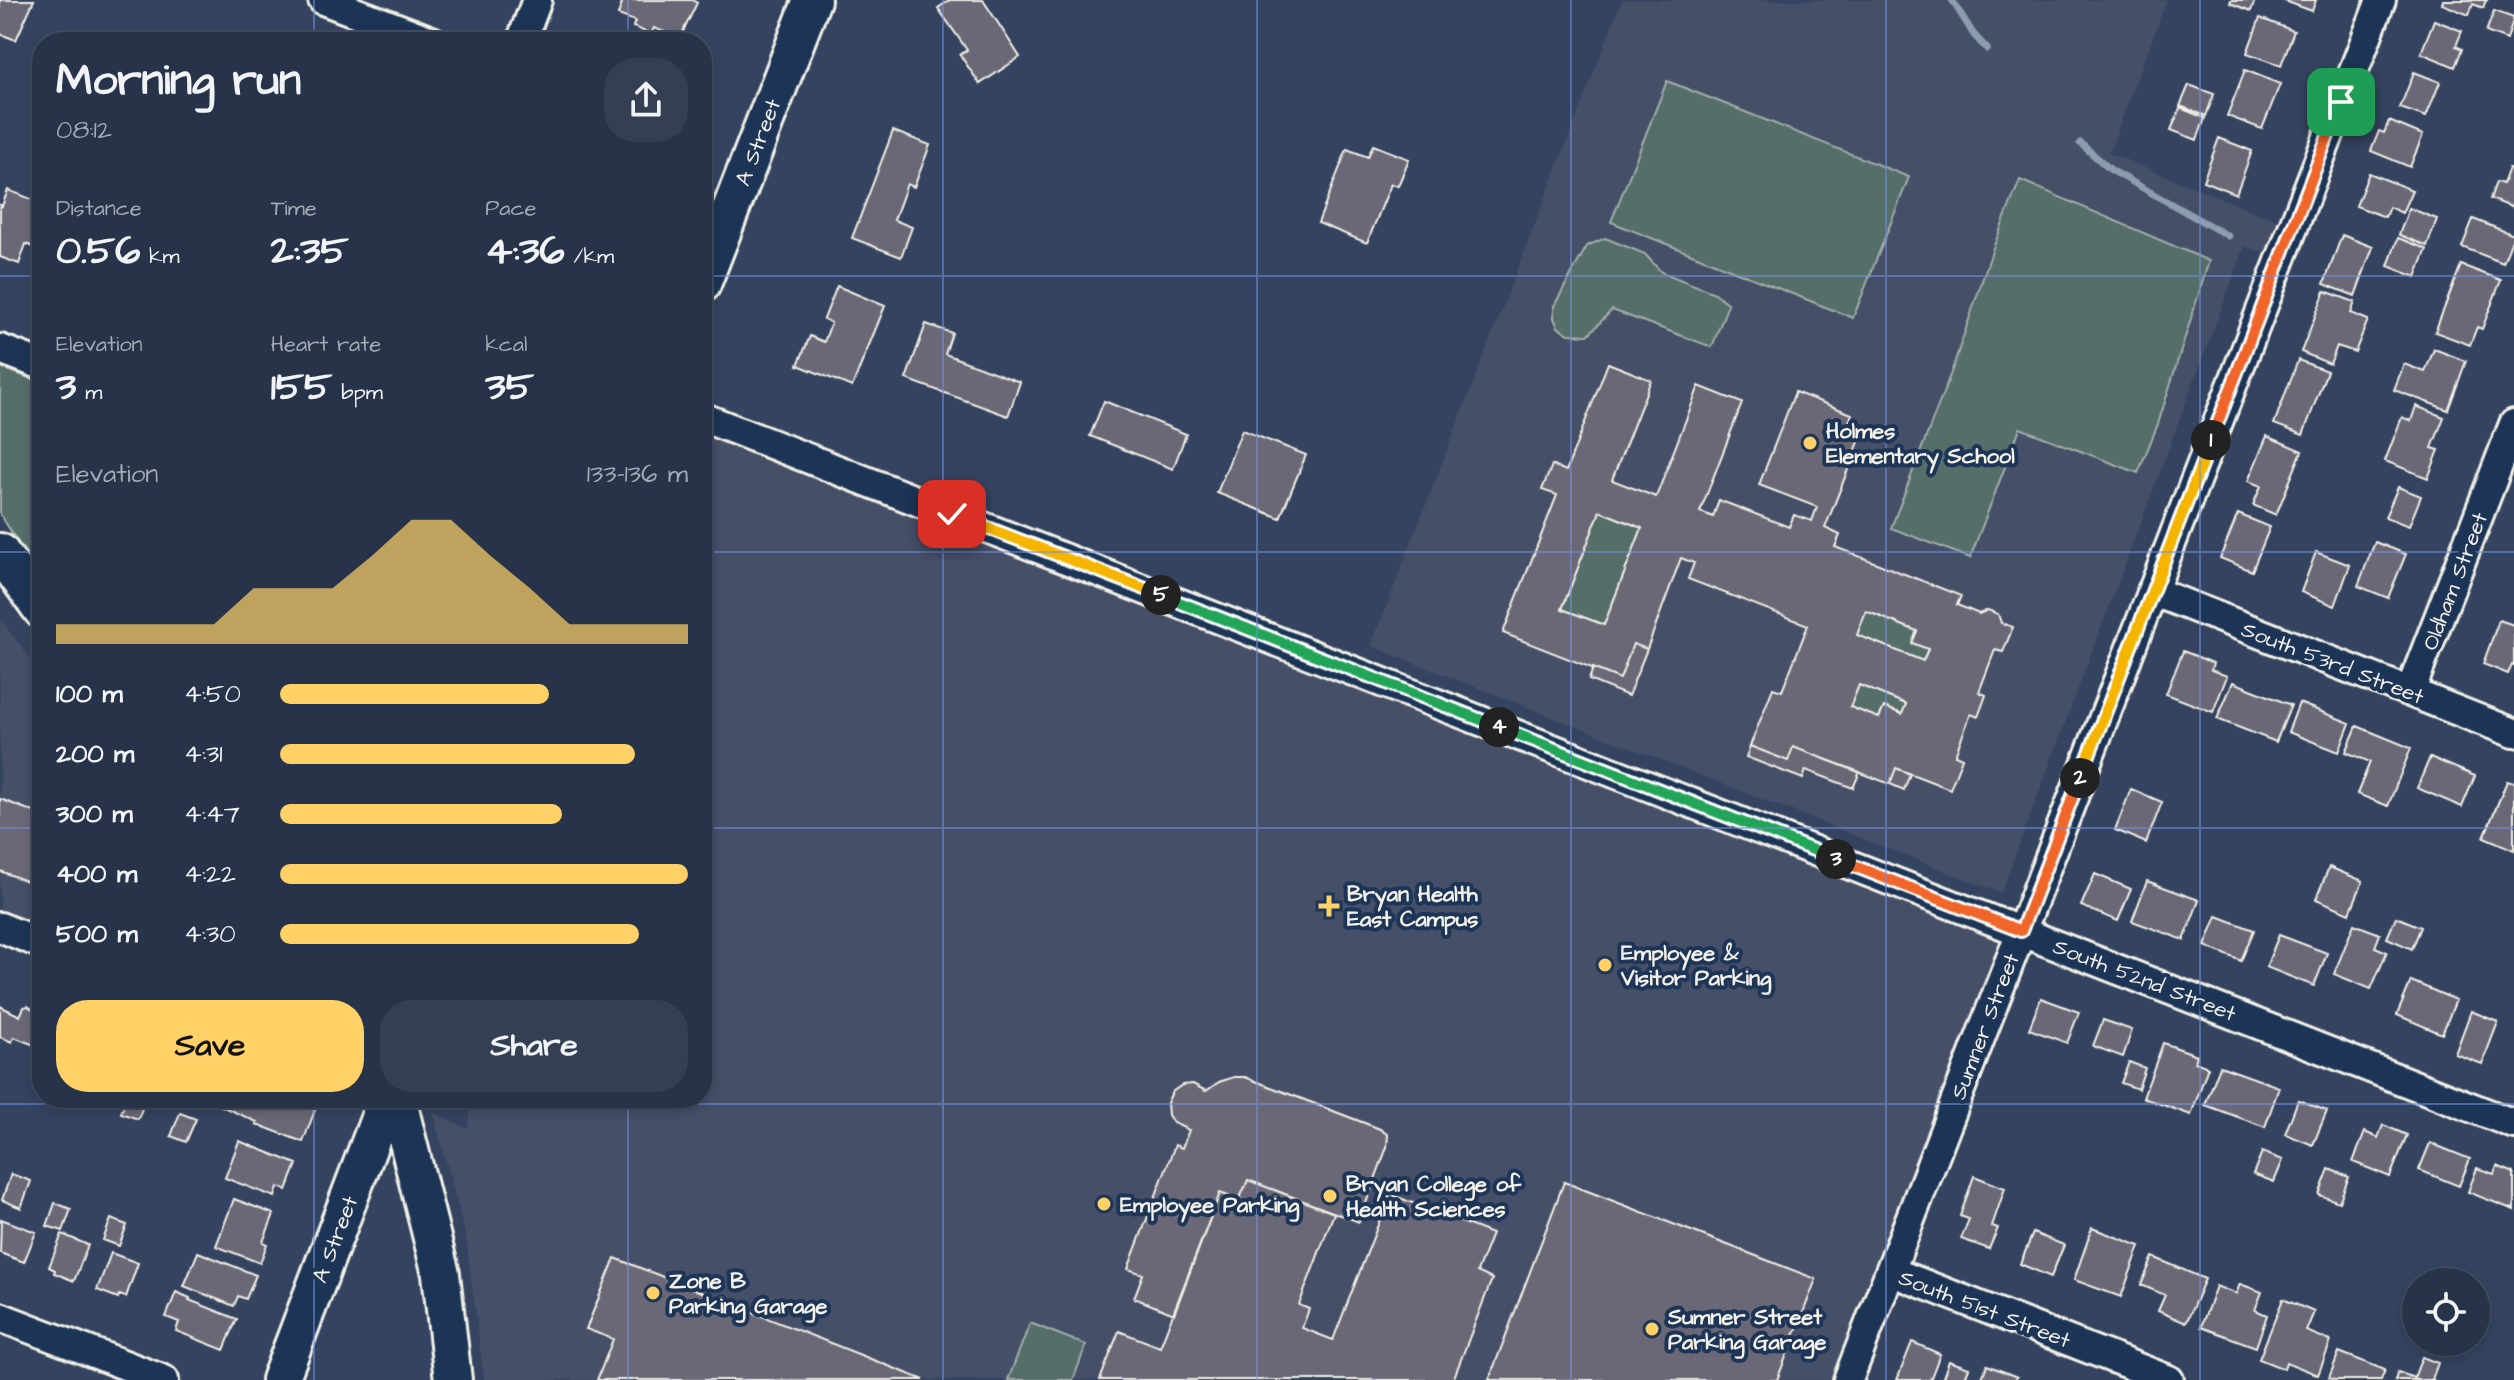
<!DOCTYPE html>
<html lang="en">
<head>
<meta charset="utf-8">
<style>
  :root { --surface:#273348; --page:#333f52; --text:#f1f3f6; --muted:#a4aab4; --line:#434e60; --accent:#ffd166 }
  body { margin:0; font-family:"Architects Daughter",sans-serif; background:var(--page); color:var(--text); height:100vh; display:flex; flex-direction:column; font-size:30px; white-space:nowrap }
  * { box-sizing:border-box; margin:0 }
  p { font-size:26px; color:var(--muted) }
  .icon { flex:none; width:44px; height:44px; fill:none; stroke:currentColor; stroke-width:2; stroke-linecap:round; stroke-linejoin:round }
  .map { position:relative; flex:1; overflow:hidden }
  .details { position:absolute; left:32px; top:32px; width:680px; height:1076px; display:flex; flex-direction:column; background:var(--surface); border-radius:32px; box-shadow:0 4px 12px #0003,0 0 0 2px var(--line) }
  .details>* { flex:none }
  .buttons { position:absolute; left:2402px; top:1268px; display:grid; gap:16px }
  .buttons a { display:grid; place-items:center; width:88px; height:88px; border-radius:50%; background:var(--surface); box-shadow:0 4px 12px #0003,0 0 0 2px var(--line); font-size:40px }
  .pin { position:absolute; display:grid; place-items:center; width:68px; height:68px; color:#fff; margin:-34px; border-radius:16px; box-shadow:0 4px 12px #0006 }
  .km { position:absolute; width:40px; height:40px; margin:-20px; border-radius:50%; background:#222; color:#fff; font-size:22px; line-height:40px; text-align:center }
  .round { display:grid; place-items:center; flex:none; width:84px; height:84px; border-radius:32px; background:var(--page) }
  .head { display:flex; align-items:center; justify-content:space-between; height:136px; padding:0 24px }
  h1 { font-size:44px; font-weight:700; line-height:60px }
  .stats { display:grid; grid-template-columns:repeat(3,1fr); gap:12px; height:136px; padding:8px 24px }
  .stats div { display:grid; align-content:center }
  .stats b { font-size:40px; font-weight:700 }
  .stats small { font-size:22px; font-weight:400 }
  .stats p { font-size:22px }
  .chart { height:224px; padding:16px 24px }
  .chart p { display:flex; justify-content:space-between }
  .chart svg { width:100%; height:144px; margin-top:8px; fill:var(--accent); opacity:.7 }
  .cta { display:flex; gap:16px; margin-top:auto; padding:16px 24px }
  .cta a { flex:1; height:92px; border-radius:32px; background:var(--accent); color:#111; font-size:32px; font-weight:700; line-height:92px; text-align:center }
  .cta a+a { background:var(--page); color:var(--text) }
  ul { padding:0 24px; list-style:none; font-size:26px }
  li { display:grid; grid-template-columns:128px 96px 1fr; align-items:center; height:60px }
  li i { height:20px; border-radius:10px; background:var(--accent) }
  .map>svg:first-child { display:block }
</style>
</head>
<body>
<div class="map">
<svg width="2514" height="1380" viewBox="0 0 2514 1380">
  <rect width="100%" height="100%" fill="#344460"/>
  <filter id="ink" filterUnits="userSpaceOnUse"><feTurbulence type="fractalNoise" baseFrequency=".0125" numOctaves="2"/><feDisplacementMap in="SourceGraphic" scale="16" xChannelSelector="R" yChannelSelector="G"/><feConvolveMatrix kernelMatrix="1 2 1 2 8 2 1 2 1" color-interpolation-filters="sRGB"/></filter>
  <g filter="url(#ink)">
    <path fill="#444f67" d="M1622 0H2167L2109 153 2293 227 2281 259 2245 246 2001 893 1371 646Z
      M702 417 2021 931 1848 1380H484L466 1238 433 1112 468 1129 472 1098H702Z
      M0 619 42 673V944L0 927Z"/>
    <path fill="#546e6b" stroke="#a4b0aa" stroke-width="2" d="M1667 81 1909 177 1853 318 1611 222Z
      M2020 180 2209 261 2158 424 2138 473 2020 428 1970 558 1891 528 1952 370 1993 248Z
      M1605 238 1645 254 1661 272 1715 293 1728 304 1712 347 1612 310 1588 335 1569 334 1558 327 1554 318V306L1587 246Z
      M0 367 42 383V580L0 514Z
      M1600 511 1642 528 1604 625 1562 609Z
      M1866 611 1917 631 1912 643 1928 649 1923 661 1857 635Z
      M1859 685 1906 704 1902 714 1884 707 1879 718 1850 707Z
      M1030 1323 1086 1345 1073 1380H1008Z"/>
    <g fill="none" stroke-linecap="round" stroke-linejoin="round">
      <path stroke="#8c9db0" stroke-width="7" d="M1952 0 1974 35 1987 49
        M2080 143 2111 170 2228 236"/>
    </g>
    <path fill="#6b6876" stroke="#f4f1e8" stroke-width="2" fill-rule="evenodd" d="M0 0H34L16 40 0 34Z
      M623 0H692L697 3 680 38 654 28 651 34 633 27 635 21 618 15Z
      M950 0H983L1020 57 980 84 960 55 967 50 938 8Z
      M2231 0H2255L2251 11 2230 3Z
      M2282 0H2316L2312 11Z
      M2443 0H2486L2483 8 2473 4 2469 15 2442 4Z
      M2494 11 2514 18 2507 40 2486 32Z
      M2260 18 2294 31 2281 65 2247 53Z
      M2434 20 2462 31 2456 46 2462 49 2455 67 2421 53Z
      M2245 70 2280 84 2262 129 2227 116Z
      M2414 72 2440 82 2426 117 2400 108Z
      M2189 85 2214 94 2206 116 2180 106Z
      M2180 108 2205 118 2197 140 2171 130Z
      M2389 121 2423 135 2410 167 2371 151 2379 131 2384 133Z
      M893 131 930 145 914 187 907 184 894 220 912 227 901 257 852 238Z
      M2219 138 2252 151 2236 194 2203 181Z
      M1373 145 1409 159 1398 186 1391 184 1367 243 1318 223 1347 149 1368 157Z
      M2509 168 2514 170V208L2490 199 2496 182 2503 184Z
      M2369 173 2412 190 2402 213 2389 207 2385 217 2356 206Z
      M42 185V250L26 244 19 264 0 257V205L2 206 8 190 36 201Z
      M2409 208 2437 219 2427 246 2399 235Z
      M2473 219 2514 235 2503 263 2462 247Z
      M2342 235 2373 247 2355 296 2324 284Z
      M2398 238 2427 249 2416 277 2388 266Z
      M2461 265 2501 280 2482 329 2477 327 2470 345 2435 332Z
      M837 286 885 306 852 387 798 365 810 336 824 342 831 323 824 319Z
      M2325 291 2355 302 2351 313 2368 320 2355 352 2337 346 2330 364 2301 352Z
      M926 324 952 333 945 354 1020 382 1008 416 906 379Z
      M2434 349 2466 361 2448 410 2394 390 2404 364 2425 372Z
      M2298 360 2327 371 2303 435 2274 424Z
      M1608 363 1651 380 1612 480 1656 497 1699 386 1742 403 1700 512 1713 517 1719 500 1789 527 1794 515 1812 521 1817 507 1759 485 1795 392 1852 414 1847 428 1862 434 1825 528 1840 535 1835 547 1961 596 1957 605 1979 614 1988 610 1998 614 2001 623 2013 627 2003 652 1995 650 1979 692 1986 695 1978 717 1971 714 1955 755 1962 758 1950 789 1896 768 1890 784 1793 747 1788 761 1750 746 1773 688 1782 691 1808 625 1688 579 1694 563 1681 558 1647 649 1633 644 1620 679 1503 633 1557 495 1542 490 1552 465 1566 471ZM1600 511 1642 528 1604 625 1562 609ZM1866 611 1917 631 1912 643 1928 649 1923 661 1857 635ZM1859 685 1906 704 1902 714 1884 707 1879 718 1850 707Z
      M1104 401 1186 434 1173 469 1090 436Z
      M2416 406 2444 417 2432 448 2439 450 2428 478 2385 461 2402 417 2411 421Z
      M1242 430 1306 455 1280 518 1217 493Z
      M2267 436 2302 451 2276 515 2253 505 2261 486 2248 481Z
      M2398 487 2421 496 2409 526 2385 517Z
      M2238 514 2270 527 2252 571 2220 558Z
      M2375 542 2406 554 2388 598 2358 586Z
      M2316 552 2350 565 2335 606 2301 592Z
      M2499 620 2514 625V666L2512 665 2508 674 2483 664Z
      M1633 644 1647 649 1628 696 1589 680 1593 668 1620 679Z
      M2183 651 2213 663 2211 670 2227 676 2213 712 2166 694Z
      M2233 682 2291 705 2276 742 2217 719Z
      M2299 703 2350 723 2339 752 2288 732Z
      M2357 726 2411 748 2388 806 2357 794 2370 762 2346 752Z
      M1750 746 1788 761 1793 747 1860 772 1853 788 1806 770 1803 779 1746 757Z
      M2430 757 2475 776 2462 807 2417 788Z
      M1896 768 1910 774 1904 790 1890 784Z
      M2507 781 2514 783V850L2484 837Z
      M2131 789 2162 802 2146 843 2115 830Z
      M0 799 42 815V887L0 871Z
      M2329 867 2363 881 2350 913 2316 899Z
      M2095 874 2131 889 2118 921 2081 906Z
      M2147 881 2199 900 2184 940 2132 921Z
      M2217 916 2254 930 2241 961 2205 946Z
      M2396 917 2421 927 2412 949 2387 938Z
      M2354 924 2380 934 2375 947 2387 952 2371 989 2334 974Z
      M2279 935 2327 953 2314 986 2266 967Z
      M2411 981 2456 1000 2442 1034 2397 1015Z
      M2041 998 2079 1012 2067 1043 2029 1029Z
      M0 1006 20 1016 24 1007 28 1006 35 1011 41 1014 42 1012V1048L14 1037 12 1042 0 1037Z
      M2471 1011 2498 1022 2482 1064 2455 1054Z
      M2103 1020 2132 1030 2123 1057 2093 1046Z
      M2163 1043 2197 1055 2195 1062 2208 1067 2191 1115 2143 1098Z
      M2129 1062 2145 1068 2138 1089 2121 1083Z
      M2220 1066 2279 1087 2265 1127 2205 1105Z
      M1234 1077H1245L1380 1129 1388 1135 1387 1147 1359 1222 1248 1180 1239 1200 1220 1193 1174 1314 1134 1298 1143 1274 1128 1269 1175 1145 1182 1148 1189 1130 1173 1123 1168 1115 1167 1103 1172 1092 1182 1085 1193 1084 1206 1091 1219 1082Z
      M126 1098H146L138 1119 121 1113Z
      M224 1098H284L315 1110 303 1142 256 1124 257 1122 221 1106Z
      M2298 1100 2327 1111 2313 1145 2285 1134Z
      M180 1113 196 1119 186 1142 171 1136Z
      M2383 1125 2407 1135 2390 1177 2353 1162 2365 1132 2378 1138Z
      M239 1141 297 1164 287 1190 278 1187 275 1197 225 1178Z
      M2430 1143 2470 1159 2459 1186 2419 1170Z
      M2262 1152 2283 1160 2274 1182 2253 1174Z
      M2497 1166 2514 1173V1210L2468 1192 2477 1168 2494 1174Z
      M2329 1169 2349 1177 2339 1202 2319 1195Z
      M11 1174 31 1181 21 1208 2 1200Z
      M1974 1176 2005 1188 1992 1226 1998 1228 1989 1249 1961 1239 1969 1219 1960 1216Z
      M1248 1180 1334 1213 1299 1305 1309 1309 1302 1328 1333 1340 1390 1194 1492 1234 1477 1272 1492 1279 1453 1380H1100L1119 1331 1160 1347 1220 1193 1239 1200Z
      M1564 1182 1816 1279 1777 1380H1489Z
      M234 1199 274 1214 263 1242 267 1244 260 1263 216 1246Z
      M55 1203 71 1209 63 1231 47 1226Z
      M1 1219 36 1232 24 1262 0 1253Z
      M111 1219 127 1225 119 1246 103 1240Z
      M2092 1228 2140 1246 2121 1297 2074 1280Z
      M2033 1233 2064 1245 2051 1277 2020 1264Z
      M62 1234 88 1245 74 1281 54 1273 55 1270 49 1267Z
      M198 1252 256 1275 246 1299 238 1296 234 1306 184 1286Z
      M111 1253 138 1263 126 1297 119 1295 118 1298 97 1290Z
      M2153 1257 2205 1279 2186 1323 2158 1311 2165 1295 2141 1285Z
      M615 1258 924 1380H597L613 1339 586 1329Z
      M2240 1284 2262 1292 2255 1310 2267 1315 2256 1347 2201 1327 2216 1286 2236 1294Z
      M176 1292 190 1298 189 1300 237 1319 224 1350 176 1331 179 1322 166 1317Z
      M2283 1299 2314 1312 2306 1331 2331 1341 2318 1375 2286 1362 2284 1369 2259 1359Z
      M1912 1342 1940 1354 1930 1380H1897Z
      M2339 1352 2385 1370 2381 1380H2335L2329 1378Z
      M2422 1357 2438 1363 2432 1379 2434 1380H2395L2398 1372 2414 1378Z
      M1949 1361 1969 1368 1964 1380H1942Z
      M1987 1365 2017 1377 2015 1380H1981Z"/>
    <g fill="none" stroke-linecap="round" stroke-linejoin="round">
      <g stroke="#f4f1e8" stroke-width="34">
        <path id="minor" d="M323 0 434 42
          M521 42 537 0
          M0 349 42 365
          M702 417 2514 1124
          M2152 591 2514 733
          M2410 692 2514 424
          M0 927 42 944
          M1890 1271 2169 1380
          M0 1317 164 1380
          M1848 1380 2381 0"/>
      </g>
      <g stroke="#f4f1e8" stroke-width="42">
        <path id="major" d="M702 284 812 0
          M0 552 42 610
          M397 1098 441 1274 453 1380
          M280 1380 387 1098"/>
      </g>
      <use href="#minor" stroke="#1d3557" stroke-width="28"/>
      <use href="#major" stroke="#1d3557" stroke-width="36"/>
    </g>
  </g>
  <g fill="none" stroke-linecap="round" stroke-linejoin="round" filter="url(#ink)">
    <g stroke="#fff" stroke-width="16">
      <path id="split-1" d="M2211 440 2341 102"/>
    </g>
    <g stroke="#fff" stroke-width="16">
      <path id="split-2" d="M2080 778 2211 440"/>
    </g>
    <g stroke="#fff" stroke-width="16">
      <path id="split-3" d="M1836 859 2021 931 2080 778"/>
    </g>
    <g stroke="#fff" stroke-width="16">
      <path id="split-4" d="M1499 727 1836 859"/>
    </g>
    <g stroke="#fff" stroke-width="16">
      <path id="split-5" d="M1161 595 1499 727"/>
    </g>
    <g stroke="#fff" stroke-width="16">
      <path id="split-6" d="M952 514 1161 595"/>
    </g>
    <use href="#split-1" stroke="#f0652b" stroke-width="10"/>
    <use href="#split-2" stroke="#f5b400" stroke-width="10"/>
    <use href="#split-3" stroke="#f0652b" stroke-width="10"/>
    <use href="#split-4" stroke="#22a559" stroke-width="10"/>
    <use href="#split-5" stroke="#22a559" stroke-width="10"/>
    <use href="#split-6" stroke="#f5b400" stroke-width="10"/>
  </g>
  <path fill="none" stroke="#738fde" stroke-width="2" stroke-opacity="0.55" d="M314 0V42M628 0V42M943 0V1380M1257 0V1380M1571 0V1380M1886 0V1380M2200 0V1380M0 276H42M702 276H2514M0 552H42M702 552H2514M0 828H42M702 828H2514M314 1098V1380M628 1098V1380M0 1104H2514"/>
  <g fill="#ffd166" stroke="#1d3557" stroke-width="3">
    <circle cx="1810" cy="443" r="8"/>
    <path d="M1325 894h8v8h8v8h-8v8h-8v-8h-8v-8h8z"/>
    <circle cx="1605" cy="965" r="8"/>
    <circle cx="1330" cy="1196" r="8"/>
    <circle cx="1104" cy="1204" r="8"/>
    <circle cx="653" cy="1293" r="8"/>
    <circle cx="1652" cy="1329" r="8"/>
  </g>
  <g text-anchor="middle" stroke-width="8" stroke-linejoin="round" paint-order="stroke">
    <g font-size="22" fill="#f4f1e8" stroke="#1d3557">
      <text transform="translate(757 142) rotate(-69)" y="8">A Street</text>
      <text transform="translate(2454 581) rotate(-69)" y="8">Oldham Street</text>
      <text transform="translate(2333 662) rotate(21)" y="8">South 53rd Street</text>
      <text transform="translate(2145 979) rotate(21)" y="8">South 52nd Street</text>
      <text transform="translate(1984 1026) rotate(-69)" y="8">Sumner Street</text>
      <text transform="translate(334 1239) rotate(-69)" y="8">A Street</text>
      <text transform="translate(1985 1308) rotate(21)" y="8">South 51st Street</text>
    </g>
    <g font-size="22" font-weight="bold" fill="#f4f1e8" stroke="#1d3557" text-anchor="start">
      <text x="1826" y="438">Holmes<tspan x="1826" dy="25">Elementary School</tspan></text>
      <text x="1347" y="901">Bryan Health<tspan x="1347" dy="25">East Campus</tspan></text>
      <text x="1621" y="960">Employee &amp;<tspan x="1621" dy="25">Visitor Parking</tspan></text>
      <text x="1346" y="1191">Bryan College of<tspan x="1346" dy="25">Health Sciences</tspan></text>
      <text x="1120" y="1212">Employee Parking</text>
      <text x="669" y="1288">Zone B<tspan x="669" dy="25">Parking Garage</tspan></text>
      <text x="1668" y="1324">Sumner Street<tspan x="1668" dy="25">Parking Garage</tspan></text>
    </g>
  </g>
</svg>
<div class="buttons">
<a><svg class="icon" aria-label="locate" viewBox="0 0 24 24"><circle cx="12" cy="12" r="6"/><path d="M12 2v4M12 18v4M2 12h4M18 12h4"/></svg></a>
</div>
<div class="pin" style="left:2341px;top:102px;background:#1e9e55"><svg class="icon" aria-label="arrive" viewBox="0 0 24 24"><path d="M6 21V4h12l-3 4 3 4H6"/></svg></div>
<div class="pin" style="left:952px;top:514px;background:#d93025"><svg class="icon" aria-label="check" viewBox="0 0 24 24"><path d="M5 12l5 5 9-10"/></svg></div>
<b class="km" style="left:2211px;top:440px">1</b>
<b class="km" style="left:2080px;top:778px">2</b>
<b class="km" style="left:1836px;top:859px">3</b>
<b class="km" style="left:1499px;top:727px">4</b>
<b class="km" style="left:1161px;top:595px">5</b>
<section class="details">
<div class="head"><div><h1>Morning run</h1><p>08:12</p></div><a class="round"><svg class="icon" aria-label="share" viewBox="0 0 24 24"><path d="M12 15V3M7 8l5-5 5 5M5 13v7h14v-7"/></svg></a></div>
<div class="stats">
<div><p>Distance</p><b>0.56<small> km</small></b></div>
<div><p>Time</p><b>2:35</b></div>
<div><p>Pace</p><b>4:36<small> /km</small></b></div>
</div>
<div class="stats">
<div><p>Elevation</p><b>3<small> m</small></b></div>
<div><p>Heart rate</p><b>155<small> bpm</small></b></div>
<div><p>kcal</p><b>35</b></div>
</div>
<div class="chart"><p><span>Elevation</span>133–136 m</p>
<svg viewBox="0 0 160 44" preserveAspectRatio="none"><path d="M0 44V38L10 38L20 38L30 38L40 38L50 27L60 27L70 27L80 17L90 6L100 6L110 17L120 27L130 38L140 38L150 38L160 38V44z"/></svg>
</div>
<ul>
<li><b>100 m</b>4:50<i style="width:66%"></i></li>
<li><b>200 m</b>4:31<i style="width:87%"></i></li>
<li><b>300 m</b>4:47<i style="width:69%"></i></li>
<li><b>400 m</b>4:22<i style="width:100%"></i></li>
<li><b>500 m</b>4:30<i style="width:88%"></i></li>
</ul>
<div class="cta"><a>Save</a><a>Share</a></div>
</section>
</div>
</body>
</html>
